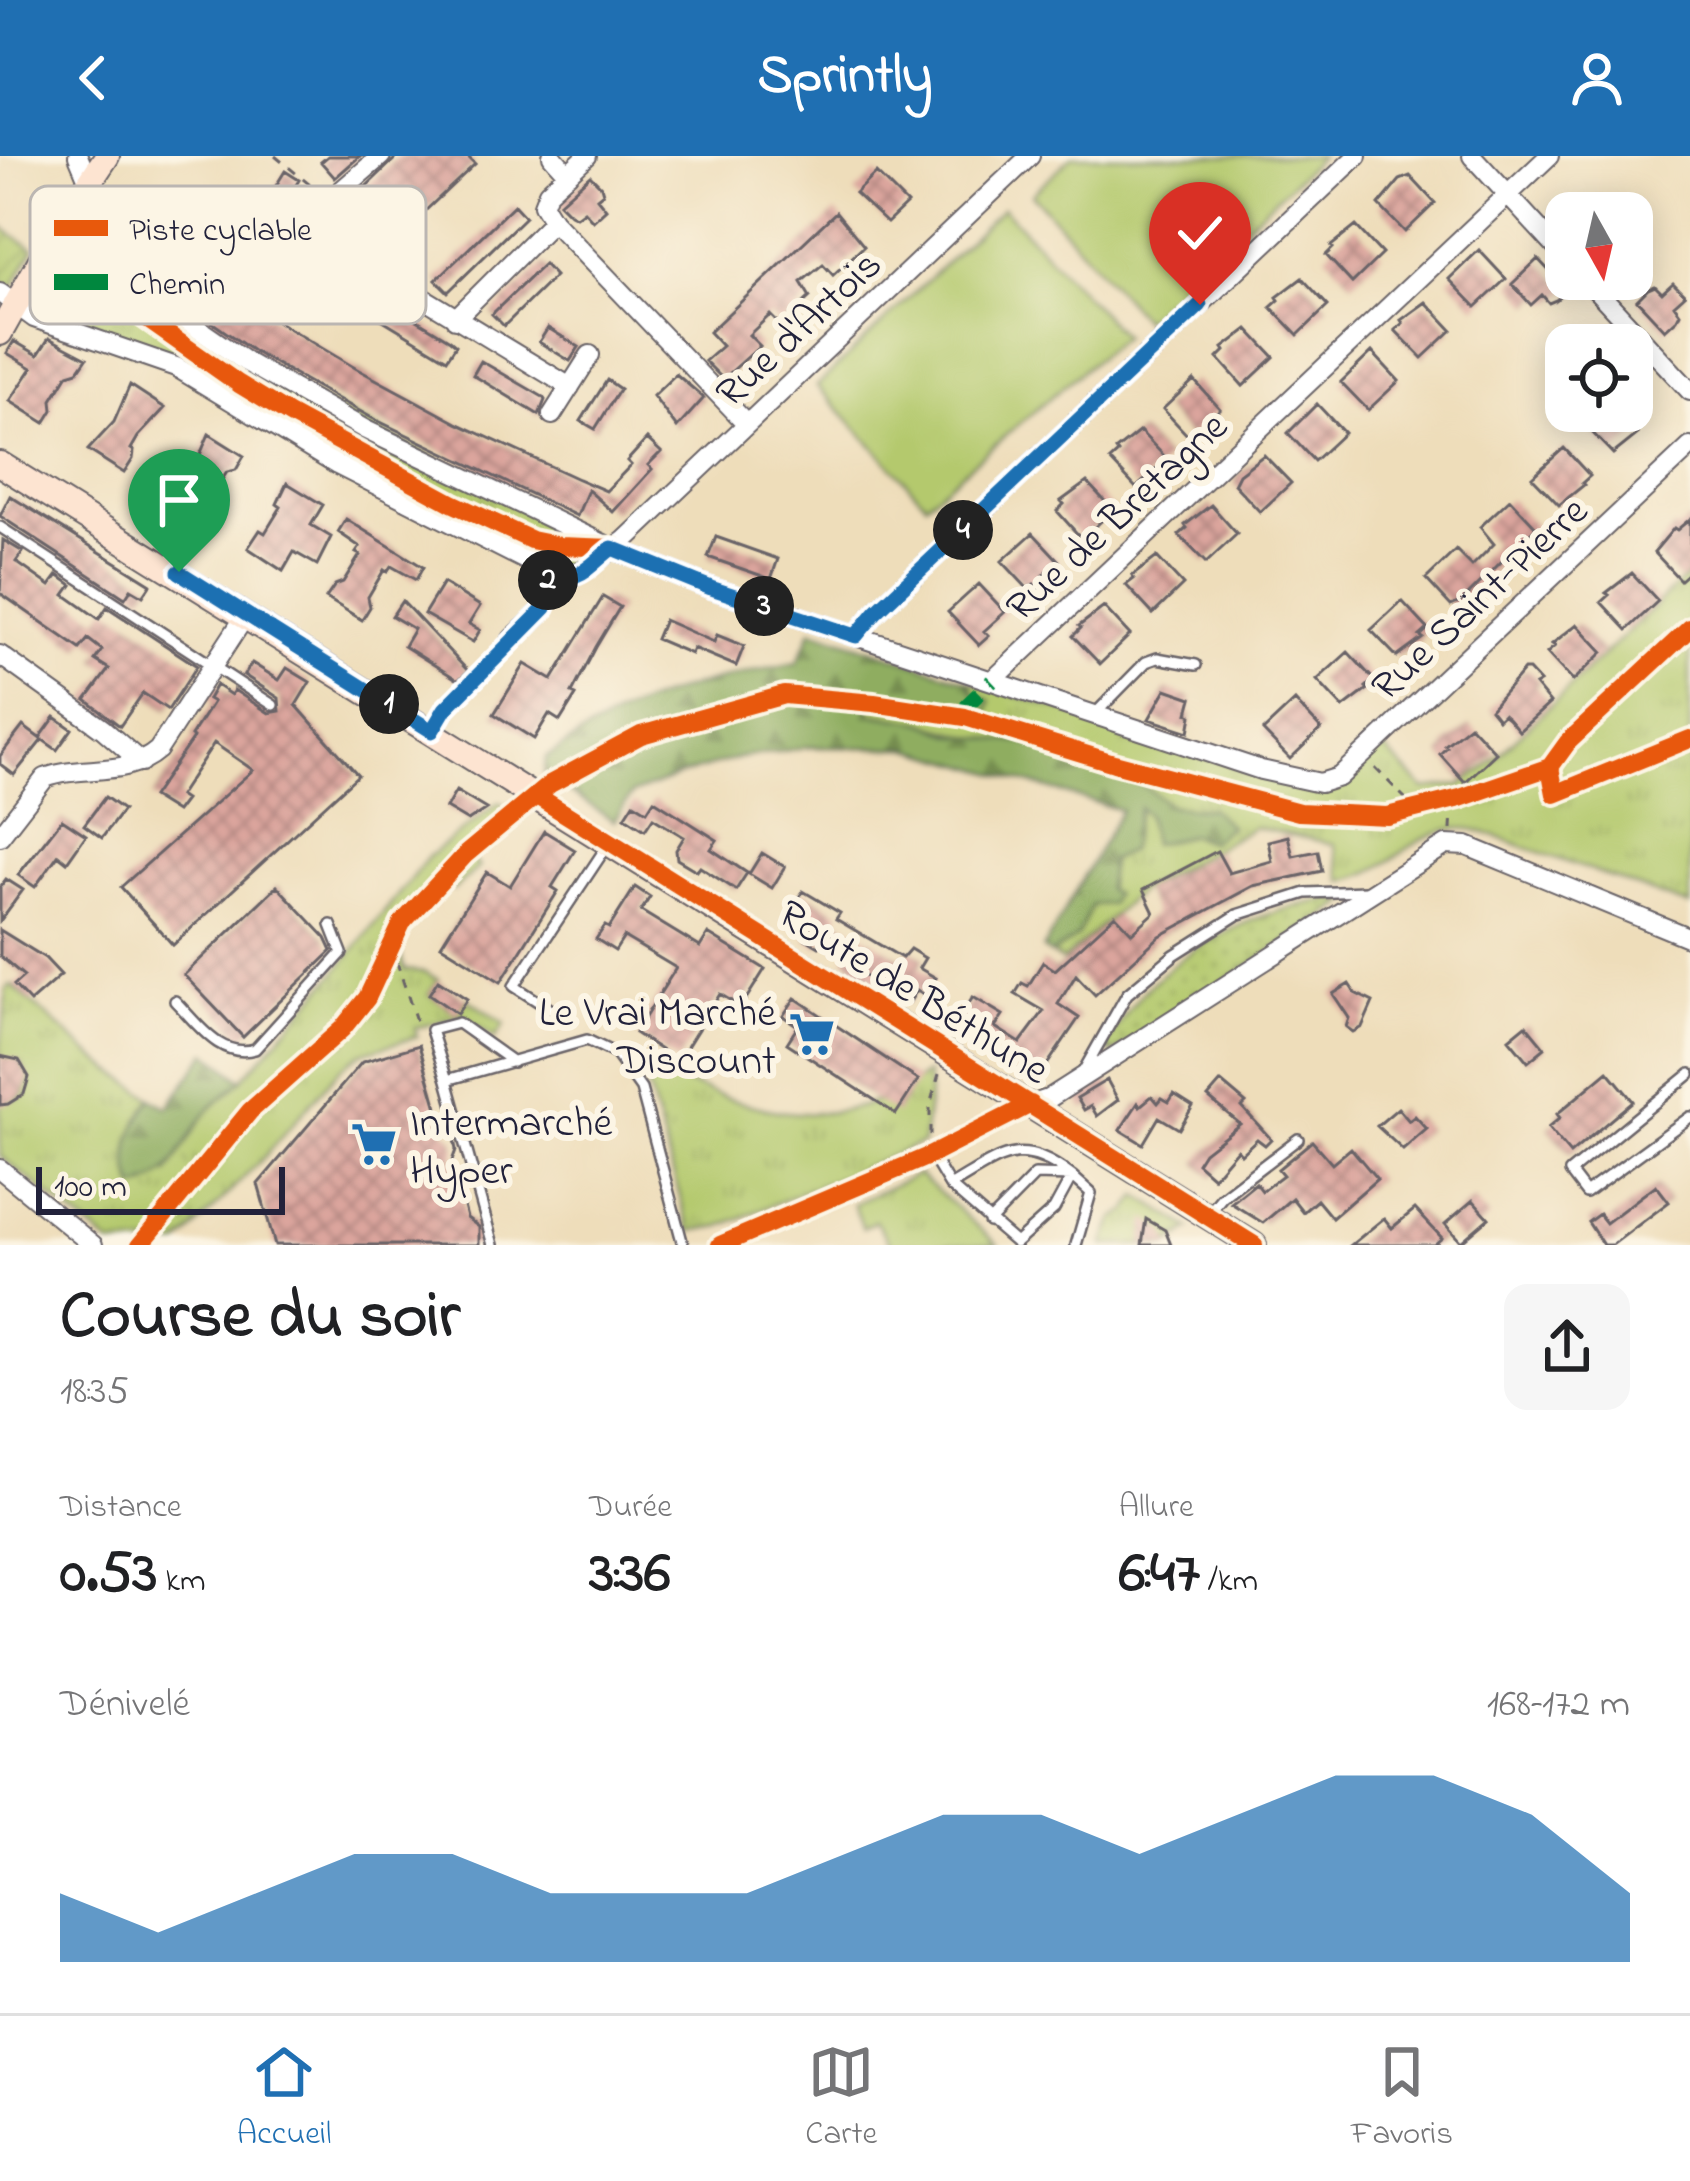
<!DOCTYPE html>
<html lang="fr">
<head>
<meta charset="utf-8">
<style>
  :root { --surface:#fff; --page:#f6f6f6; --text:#202124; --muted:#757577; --line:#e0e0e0; --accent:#1f6fb2 }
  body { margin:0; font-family:"Indie Flower",sans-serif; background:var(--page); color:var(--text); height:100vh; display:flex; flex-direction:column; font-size:45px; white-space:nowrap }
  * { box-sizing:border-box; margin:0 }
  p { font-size:39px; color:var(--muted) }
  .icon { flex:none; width:66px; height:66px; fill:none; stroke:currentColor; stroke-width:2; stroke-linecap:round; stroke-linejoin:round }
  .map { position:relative; height:1089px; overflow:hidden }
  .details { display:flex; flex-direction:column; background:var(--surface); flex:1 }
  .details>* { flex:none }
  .needle { width:78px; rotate:172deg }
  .controls { position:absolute; left:1545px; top:36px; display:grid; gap:24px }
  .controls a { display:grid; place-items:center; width:108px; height:108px; border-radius:24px; background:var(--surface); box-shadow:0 6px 30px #0003; font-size:60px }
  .scale { position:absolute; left:36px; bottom:30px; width:249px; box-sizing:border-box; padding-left:12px; border:6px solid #22223b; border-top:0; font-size:33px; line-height:42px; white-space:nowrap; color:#22223b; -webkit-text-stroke:9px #fcf5e5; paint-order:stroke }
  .pin { position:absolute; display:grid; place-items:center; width:102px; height:102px; color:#fff; margin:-123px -51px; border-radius:50% 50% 50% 0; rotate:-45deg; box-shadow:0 0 12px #0007 }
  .pin .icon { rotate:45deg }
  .km { position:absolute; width:60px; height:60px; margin:-30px; border-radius:50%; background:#222; color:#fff; font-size:33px; line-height:60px; text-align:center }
  .round { display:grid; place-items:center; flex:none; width:126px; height:126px; border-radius:24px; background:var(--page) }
  .headline { display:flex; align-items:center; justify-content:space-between; height:204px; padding:0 60px }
  h1 { font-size:66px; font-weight:800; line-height:90px }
  .metrics { display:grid; grid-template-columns:repeat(3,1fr); gap:18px; height:204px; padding:12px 60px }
  .metrics div { display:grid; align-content:center }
  .metrics b { font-size:60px; font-weight:800 }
  .metrics small { font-size:33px; font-weight:400 }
  .metrics p { font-size:33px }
  .chart { height:336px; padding:24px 60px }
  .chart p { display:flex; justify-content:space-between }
  .chart svg { width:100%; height:216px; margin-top:12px; fill:var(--accent); opacity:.7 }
  header { display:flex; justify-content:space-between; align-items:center; height:156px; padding:0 60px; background:var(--accent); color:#fff; font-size:54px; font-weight:800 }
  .tab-bar { display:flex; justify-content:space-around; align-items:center; height:168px; border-top:3px solid var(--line); background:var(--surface); font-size:33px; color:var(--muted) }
  .tab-bar a { display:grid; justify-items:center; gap:6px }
  .tab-bar .selected { color:var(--accent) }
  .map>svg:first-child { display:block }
</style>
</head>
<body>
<header><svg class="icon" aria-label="back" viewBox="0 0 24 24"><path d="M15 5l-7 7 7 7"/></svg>Sprintly<svg class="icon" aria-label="person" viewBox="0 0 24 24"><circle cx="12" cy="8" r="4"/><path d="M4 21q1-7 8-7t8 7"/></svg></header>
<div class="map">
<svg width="1690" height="1089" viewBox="0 0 1690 1089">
  <defs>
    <pattern id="grass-tufts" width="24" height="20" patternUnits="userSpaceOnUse" patternTransform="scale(3)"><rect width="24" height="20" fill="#b4c96d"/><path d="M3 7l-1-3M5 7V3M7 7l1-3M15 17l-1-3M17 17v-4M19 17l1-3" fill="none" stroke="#9aac5f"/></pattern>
    <pattern id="forest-firs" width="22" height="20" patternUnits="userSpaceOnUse" patternTransform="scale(3)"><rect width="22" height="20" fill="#8fad60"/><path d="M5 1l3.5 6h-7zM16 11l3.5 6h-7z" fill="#748c50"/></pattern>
    <pattern id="park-dots" width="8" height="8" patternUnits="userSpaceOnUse" patternTransform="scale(3)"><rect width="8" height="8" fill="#b4c96d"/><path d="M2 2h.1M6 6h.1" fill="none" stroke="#9aac5f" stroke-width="1.8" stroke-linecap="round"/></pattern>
    <pattern id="garden-furrows" width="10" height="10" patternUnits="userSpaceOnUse" patternTransform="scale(3)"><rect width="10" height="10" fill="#b4c96d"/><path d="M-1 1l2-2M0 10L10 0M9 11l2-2" fill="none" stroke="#9aac5f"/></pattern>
    <pattern id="building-cross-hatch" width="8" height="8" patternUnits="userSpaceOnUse" patternTransform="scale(3)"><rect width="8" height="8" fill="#dba59d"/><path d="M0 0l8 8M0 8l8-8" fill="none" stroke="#b18681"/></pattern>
  </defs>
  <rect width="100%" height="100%" fill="#fcf5e5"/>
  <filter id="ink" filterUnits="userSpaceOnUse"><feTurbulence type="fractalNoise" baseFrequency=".00833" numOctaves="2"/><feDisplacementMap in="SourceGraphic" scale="24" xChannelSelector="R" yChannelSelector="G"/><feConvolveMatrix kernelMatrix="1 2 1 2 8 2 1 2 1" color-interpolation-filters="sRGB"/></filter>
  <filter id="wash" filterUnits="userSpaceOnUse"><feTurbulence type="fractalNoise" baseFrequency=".004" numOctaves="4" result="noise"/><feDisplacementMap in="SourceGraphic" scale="48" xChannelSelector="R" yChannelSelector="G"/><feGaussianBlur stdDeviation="2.7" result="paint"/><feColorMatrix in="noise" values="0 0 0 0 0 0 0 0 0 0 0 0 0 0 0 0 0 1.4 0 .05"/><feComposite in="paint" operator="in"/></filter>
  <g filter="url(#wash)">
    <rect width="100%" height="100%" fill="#eeddba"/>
    <path fill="url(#grass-tufts)" stroke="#6b7654" stroke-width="3" d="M69 83 246 206 601 386 586 414 535 411 176 211 28 158Z
      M1690 417V750L1477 674C1419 663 1397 716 1342 725L1334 688 1254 671 1141 734 1062 805 1051 798 1077 781 1092 749 1107 733 1111 704 1129 695 1139 652 1147 659 1153 687 1191 679 1210 686 1229 669C1205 647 1200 656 1171 650 1139 643 1106 626 1075 615 1008 591 941 569 870 558L868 543 987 563 969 525 1315 633 1383 591 1424 633 1461 629 1485 612Z
      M499 647 520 660 471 701 479 711 453 734 444 727C416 755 389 773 405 814L425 816 438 824 429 838 457 857 467 843 505 868 495 882 461 860 415 872 417 881 361 897 342 911 263 1002 179 1089H111L0 1000V948L22 941 29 925 21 907 0 901C0 878 8 853 5 834L11 829 96 903 152 942 138 964 168 1017 203 960 242 924 332 821 429 700Z
      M641 908C744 952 825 988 927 918L929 938 923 987 721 1070 690 1075Z
      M918 1018 998 1089H891L875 1065 863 1072 853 1048Z
      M1138 1040 1191 1073 1166 1089H1104L1115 1062 1128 1055Z"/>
    <path fill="url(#forest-firs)" stroke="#58684e" stroke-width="3" d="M812 474 969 525 972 535 991 545 987 563 869 543 871 558 923 566 953 579 1034 588 1120 613 1171 650 1211 653 1230 670 1210 686 1191 679 1152 688 1147 659 1139 652 1129 695 1111 704 1107 733 1114 738 1110 748 1092 749 1077 781 1051 798 1043 793 1121 654 908 592 808 591 739 602 681 619 632 638 614 665 544 619 546 602C630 542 698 526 797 507Z
      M207 896 242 924C228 937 211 949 200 965 179 994 174 1023 136 1032 120 998 132 972 152 942L168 952Z"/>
    <path fill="url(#park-dots)" stroke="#6b7654" stroke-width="3" d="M1332 743 1347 746 1111 898 1105 890C1117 872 1128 852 1143 836 1194 784 1261 754 1332 743Z"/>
    <path fill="url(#garden-furrows)" stroke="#6b7654" stroke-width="3" d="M0 70 34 93 12 132 0 124Z"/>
    <path fill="#b4c96d" stroke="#6b7654" stroke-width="3" d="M1072 0H1321L1144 164 1032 38Z
      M1003 52 1123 180 926 347 817 230Z"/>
    <g id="blocks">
      <path fill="url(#building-cross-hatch)" d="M328 0H360L335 22 321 6Z
        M398 0H467L475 8 389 89 349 47Z
        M285 15 299 24 263 85 271 89 260 100 253 99 239 90Z
        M876 17 907 48 887 67 855 37Z
        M590 19 601 30 603 37 597 42 606 53 593 65 584 55 576 61 570 58 559 47Z
        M1410 20 1435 47 1405 76 1379 49 1400 24Z
        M102 48 283 169 357 213 457 267 578 323 606 335 631 309 627 305 647 283 661 296 648 309 652 313 613 356 588 334 577 360 372 262 253 195 82 76Z
        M514 49 525 61 448 136 436 124Z
        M836 56 864 90 833 119 823 108 801 126 810 141 780 169 770 159 752 176 749 179 760 190 723 223 705 205 722 190 709 176Z
        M1356 70 1382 98 1352 127 1326 99 1333 92 1331 90Z
        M1479 94 1506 123 1476 151 1449 123Z
        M303 95 450 184 456 189 447 203 294 110Z
        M1538 103 1567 134 1556 144 1549 147 1542 139 1531 149 1512 128Z
        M544 108 555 120 504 170 492 158Z
        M1302 122 1328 150 1298 179 1271 151 1279 144 1277 141Z
        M1673 127 1685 139 1674 149 1680 157 1677 163 1665 174 1637 144 1648 133 1655 130 1662 137Z
        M1426 146 1452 174 1422 202 1395 174 1403 167 1401 164Z
        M548 172 579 191 570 205 539 186Z
        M1248 173 1274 201 1243 230 1218 202 1225 195 1223 192Z
        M49 182 87 202 78 215 68 218 52 244 53 254 45 267 10 245 32 212 7 197 14 185 38 199Z
        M1372 196 1399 225 1368 254 1341 226Z
        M481 205 543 241 545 244 539 259 473 219Z
        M676 218 704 242 677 272 653 240Z
        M607 224 620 233 595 273 581 265Z
        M1194 224 1220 253 1189 281 1163 253Z
        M130 229 165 252 138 281 131 293 134 295 133 303 124 317 88 294 114 266Z
        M1317 248 1344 277 1314 305 1288 277Z
        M1602 255H1630L1643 269 1636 276 1638 278 1613 298 1586 270Z
        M1140 275 1167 303 1136 332 1110 304 1118 297 1116 294Z
        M209 278 244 300 236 314 227 316 218 330 210 342 214 345 212 352 204 366 168 343 193 315Z
        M1564 292 1590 320 1582 327 1584 329 1559 349 1532 321Z
        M1264 299 1291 327 1260 356 1234 328 1239 318Z
        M1087 326 1113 354 1082 383 1057 355 1064 348 1061 345Z
        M287 327 323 349 311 369 331 381 317 409 294 396 283 415 248 392 260 374 265 377 281 351 277 348Z
        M10 340 151 428 143 440 131 433 125 442 0 360Z
        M1510 343 1536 371 1462 445 1451 450 1426 423 1456 394 1472 410 1494 388 1480 371Z
        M1211 349 1237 378 1206 407 1179 379 1187 372 1185 369Z
        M346 363 423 411 416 424 391 410 387 416 384 414 368 441 370 451 362 464 326 442 335 429 343 426 360 399 356 397 360 391 338 376Z
        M1690 363V415L1680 424 1654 396 1674 372 1677 374Z
        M1033 377 1059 405 1044 419 1057 433 1048 442 1034 428 1028 433 1002 405Z
        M716 381 778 403 771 423 708 401Z
        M3 384 23 396 16 406 50 430 58 419 72 429 65 439 99 463 107 451 197 510 168 554 143 537 120 570 86 544 109 513 95 504 102 494 88 483 80 493 0 437Z
        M1157 401 1183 429 1153 458 1126 429 1134 423 1132 420Z
        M1632 417 1658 445 1627 474 1601 446 1609 439 1606 437Z
        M443 427 480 450 469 468 480 474 473 486 424 458Z
        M979 428 1005 456 984 475 989 480 979 489 948 456Z
        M603 441 620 451 596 491 572 537 576 539 560 565 549 558 534 583 494 558 525 508 552 524Z
        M402 445 468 515 458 524 404 490 414 473 392 460Z
        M1402 445 1428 473 1420 480 1423 482 1397 501 1371 474Z
        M1104 451 1130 479 1100 508 1073 480 1081 472 1079 470Z
        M664 464 714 486 717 479 744 490 736 510 693 492 691 498 656 483Z
        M1577 468 1603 496 1573 525 1547 497 1555 490 1552 488Z
        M1348 496 1374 524 1366 531 1368 533 1343 552 1317 524Z
        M252 507 279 524 287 512 310 526 296 549 358 619 173 789 121 731 253 614 214 587 179 640 185 644 176 656 152 641 193 582 191 580 213 546 208 543 216 529 231 539 234 534 269 557 280 555 279 542 244 519Z
        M1524 514H1529L1540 526 1535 529 1550 547 1519 575 1508 562 1503 558 1498 563 1490 553Z
        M1166 533 1192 542 1188 557 1192 559 1189 576 1149 563Z
        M1295 545 1321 573 1290 603 1263 575Z
        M55 561 72 573 57 594 40 582Z
        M1470 569 1496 597 1465 626 1440 598 1447 591 1445 589Z
        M23 570 42 584 14 619 0 608V600Z
        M456 635 486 653 468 665 446 652Z
        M105 641 123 654 102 682 84 669Z
        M654 644 717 684 711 693 747 717 736 734 700 711 697 715 677 703 676 694 684 681 653 662 645 674 625 661 634 647 647 655Z
        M62 663 86 679 67 706 58 699 35 731 18 719Z
        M544 675 575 694 552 731 558 735 501 826 441 789 487 716 510 730Z
        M1288 680 1293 700 1318 695 1322 715 1253 730 1160 780 1095 839 1076 819 1058 848 1079 862 1036 925 1007 907 1012 900 986 885 982 892 952 874 973 841 1003 859 995 871 1020 887 1044 855 1015 838 1022 827 1028 830 1043 806 1055 814 1115 759 1132 777 1154 757 1143 734 1217 695 1229 717 1272 705 1268 685Z
        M762 697 785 711 772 732 749 718Z
        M6 723 23 734 0 765V731Z
        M277 730 326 782 332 795 243 881 184 819Z
        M635 731 650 741 641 755 700 791 708 778 765 813 741 851 720 838 678 905 635 877 676 812 624 781 615 795 596 783 605 770 609 772Z
        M803 735 840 757 836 763 902 802 910 793 925 802 919 812 936 822 925 839 917 834 909 847 852 812 854 809 844 802 850 793 827 777 819 791 806 783 811 774 803 768 806 762 792 753Z
        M0 774 45 802 61 819 30 846 14 829 24 820 0 800Z
        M438 824 467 843 457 858 429 838Z
        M1349 828 1355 837 1373 846 1362 871 1353 876 1346 871 1349 862 1333 838Z
        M795 842 918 924 896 958 787 887 798 870 783 860Z
        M1526 869 1545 892 1528 906 1509 883Z
        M419 889 443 973 454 983 456 994 452 1005 467 1062 479 1071V1089H275L258 1028 362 906Z
        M0 900 19 904 29 921 24 938 8 948 0 949Z
        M1608 915 1633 945 1570 998 1548 972 1560 962 1557 958Z
        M1107 924 1118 944 1097 960 1091 950 1084 954 1077 942Z
        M1221 926 1246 947 1242 951 1271 983 1265 989 1257 983 1241 998 1237 993 1213 1021 1197 1007 1204 996 1240 968 1208 941Z
        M1174 938 1193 950 1179 973 1159 961 1143 988 1120 974 1138 947 1140 950 1152 940 1158 947 1162 942 1169 946Z
        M1398 952 1409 965 1415 960 1427 973 1403 994 1377 970Z
        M1312 985 1332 1008 1351 992 1377 1023 1332 1062 1317 1044 1303 1056 1292 1042 1263 1067 1231 1047 1256 1027 1262 1035 1283 1019 1278 1013Z
        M1656 1029 1669 1046 1612 1089H1603L1588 1066 1599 1058 1606 1067Z
        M1473 1044 1489 1062 1461 1086 1445 1068Z
        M1415 1053 1442 1082 1434 1089H1351L1384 1062 1392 1072Z
        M1146 1063 1165 1074 1171 1089H1142Z"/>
    </g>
  </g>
  <g filter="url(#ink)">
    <use href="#blocks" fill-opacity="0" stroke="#696367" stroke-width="3"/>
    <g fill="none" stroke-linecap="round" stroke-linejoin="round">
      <g stroke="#696367" stroke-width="14">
        <path id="lane" d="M0 371 273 549
          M1094 559 1146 506 1157 502 1196 509
          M175 845C198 868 220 903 255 893L342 797 331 769
          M553 855 514 830 607 690
          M1084 914 1127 838 1174 799 1237 759 1306 737 1366 735
          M1690 918 1570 1016 1586 1037 1690 961
          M447 924 431 874 458 867 513 906
          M932 1000 950 1030 1016 1087 1054 1053 1072 1020C1019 980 1001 1000 950 1030
          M1207 1059 1222 1041 1298 983
          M989 1066 1035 1019 1072 1020 1091 1037 1076 1089
          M493 1089 447 924 587 884 616 898 641 933 683 1089"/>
      </g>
      <g stroke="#696367" stroke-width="22">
        <path id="street" d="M78 0 89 26
          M381 0 330 44 315 76 570 231
          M552 0 568 18
          M587 0 548 36 543 49 553 65 747 268
          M1472 0 1566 102
          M57 75 246 206 366 274 612 392 711 432 1261 614 1320 627 1339 621 1690 291
          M1586 123 1690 235
          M0 137 34 162 176 211 337 309 547 415 571 422 624 385 1030 0
          M455 163 553 65
          M552 259 590 199
          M856 480 876 456 1357 0
          M512 483C538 459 554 453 547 415
          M0 499 103 573 141 606
          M992 525 1549 0
          M0 680 45 622C82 608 126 622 158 594L246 459
          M0 1013 93 1089
          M720 1089C791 1060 860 1032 929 1000 970 982 1006 956 1048 943L1446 689 1467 690 1690 782"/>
      </g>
      <g stroke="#696367" stroke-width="28">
        <path id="secondary" d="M0 177 57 75 107 0
          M0 308 1254 1089"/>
      </g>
      <path stroke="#696367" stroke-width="3" stroke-dasharray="9 9" stroke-linecap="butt" d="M275 0 315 33
        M442 558 501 495
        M1375 612 1406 643 1409 656
        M1451 674 1452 653 1460 642
        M391 788 418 871
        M930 979V949L939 918"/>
      <use href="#lane" stroke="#fff" stroke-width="9"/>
      <use href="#street" stroke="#fff" stroke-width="18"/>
      <use href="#secondary" stroke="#fde4d1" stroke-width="24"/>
      <path stroke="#00873e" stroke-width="15" stroke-dasharray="30 15" stroke-linecap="butt" d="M962 561 968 548 992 525"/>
      <g stroke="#fcf5e5" stroke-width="26">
        <path id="cycleway" d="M47 93 239 228 290 259 452 347 531 384 560 390 612 392
          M1550 611 1555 638 1690 583
          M537 640 1254 1089
          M140 1089 250 955 342 873 367 842 402 767 466 698 550 628 641 579 784 539 874 547 965 561 1114 607 1299 656 1387 660 1460 642 1550 611 1568 586 1690 472
          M720 1089 931 999 1031 948"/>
      </g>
      <use href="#cycleway" stroke="#e8590c" stroke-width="18"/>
    </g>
  </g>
  <g fill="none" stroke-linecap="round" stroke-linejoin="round" filter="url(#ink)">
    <g stroke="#fff" stroke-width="24">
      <path id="route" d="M179 416 432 575 445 553 545 452 550 436 547 416C580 429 587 411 612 392L711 432 856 480 876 456 1200 149"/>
    </g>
    <use href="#route" stroke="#1f6fb2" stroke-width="15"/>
  </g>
  <defs>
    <g id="supermarket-bare" transform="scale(3.6)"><path d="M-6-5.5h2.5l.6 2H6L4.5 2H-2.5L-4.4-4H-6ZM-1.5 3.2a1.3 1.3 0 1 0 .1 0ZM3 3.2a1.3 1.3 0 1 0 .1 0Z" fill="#1f6fb2" stroke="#fcf5e5" stroke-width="2.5" paint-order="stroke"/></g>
  </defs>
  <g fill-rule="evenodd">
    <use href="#supermarket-bare" x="812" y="878"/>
    <use href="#supermarket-bare" x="374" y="988"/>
  </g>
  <g text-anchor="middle" stroke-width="12" stroke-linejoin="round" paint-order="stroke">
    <g font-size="42" fill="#22223b" stroke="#fcf5e5">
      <text transform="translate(797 171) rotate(-43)" y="15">Rue d'Artois</text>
      <text transform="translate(1115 359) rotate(-43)" y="15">Rue de Bretagne</text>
      <text transform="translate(1478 441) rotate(-43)" y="15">Rue Saint-Pierre</text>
      <text transform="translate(915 834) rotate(32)" y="15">Route de Béthune</text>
    </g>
    <g font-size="42" fill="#22223b" stroke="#fcf5e5" text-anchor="end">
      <text x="776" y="869">Le Vrai Marché<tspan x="776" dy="48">Discount</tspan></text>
      <text x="410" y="979" text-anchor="start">Intermarché<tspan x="410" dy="48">Hyper</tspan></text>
    </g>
  </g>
  <rect x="30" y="30" width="396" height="138" rx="18" fill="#fcf5e5" stroke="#bbb6b2" stroke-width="3"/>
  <rect x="54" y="64" width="54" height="16" fill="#e8590c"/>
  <rect x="54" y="118" width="54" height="16" fill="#00873e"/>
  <g font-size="33" fill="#22223b">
    <text x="129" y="84">Piste cyclable</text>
    <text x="129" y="138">Chemin</text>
  </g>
</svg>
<div class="controls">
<a><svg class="needle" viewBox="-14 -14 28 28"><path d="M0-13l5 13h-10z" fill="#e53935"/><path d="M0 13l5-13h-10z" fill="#757577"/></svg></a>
<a><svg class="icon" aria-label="locate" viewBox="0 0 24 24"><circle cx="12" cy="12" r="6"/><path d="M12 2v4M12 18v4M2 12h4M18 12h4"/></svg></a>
</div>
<div class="scale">100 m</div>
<div class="pin" style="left:179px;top:416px;background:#1e9e55"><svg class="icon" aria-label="arrive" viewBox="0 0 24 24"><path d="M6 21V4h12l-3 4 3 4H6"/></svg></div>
<div class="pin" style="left:1200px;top:149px;background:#d93025"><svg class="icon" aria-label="check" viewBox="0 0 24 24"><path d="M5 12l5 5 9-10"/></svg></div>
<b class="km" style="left:389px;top:548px">1</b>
<b class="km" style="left:548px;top:424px">2</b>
<b class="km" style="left:764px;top:450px">3</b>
<b class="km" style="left:963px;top:374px">4</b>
</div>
<section class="details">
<div class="headline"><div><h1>Course du soir</h1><p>18:35</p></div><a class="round"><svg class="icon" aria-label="share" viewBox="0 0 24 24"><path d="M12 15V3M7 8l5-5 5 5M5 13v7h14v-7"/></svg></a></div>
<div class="metrics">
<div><p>Distance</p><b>0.53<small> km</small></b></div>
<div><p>Durée</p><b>3:36</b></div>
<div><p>Allure</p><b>6:47<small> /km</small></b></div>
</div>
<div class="chart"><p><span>Dénivelé</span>168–172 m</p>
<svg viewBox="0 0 160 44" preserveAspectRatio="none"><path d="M0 44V30L10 38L20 30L30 22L40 22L50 30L60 30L70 30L80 22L90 14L100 14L110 22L120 14L130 6L140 6L150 14L160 30V44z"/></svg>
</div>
</section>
<nav class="tab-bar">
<a class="selected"><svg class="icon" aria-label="home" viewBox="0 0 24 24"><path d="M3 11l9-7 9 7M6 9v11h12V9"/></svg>Accueil</a>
<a><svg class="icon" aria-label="map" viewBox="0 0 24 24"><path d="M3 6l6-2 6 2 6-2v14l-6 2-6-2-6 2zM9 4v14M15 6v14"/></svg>Carte</a>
<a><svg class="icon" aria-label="saved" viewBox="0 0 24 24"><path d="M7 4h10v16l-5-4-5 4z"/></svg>Favoris</a>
</nav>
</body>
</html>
